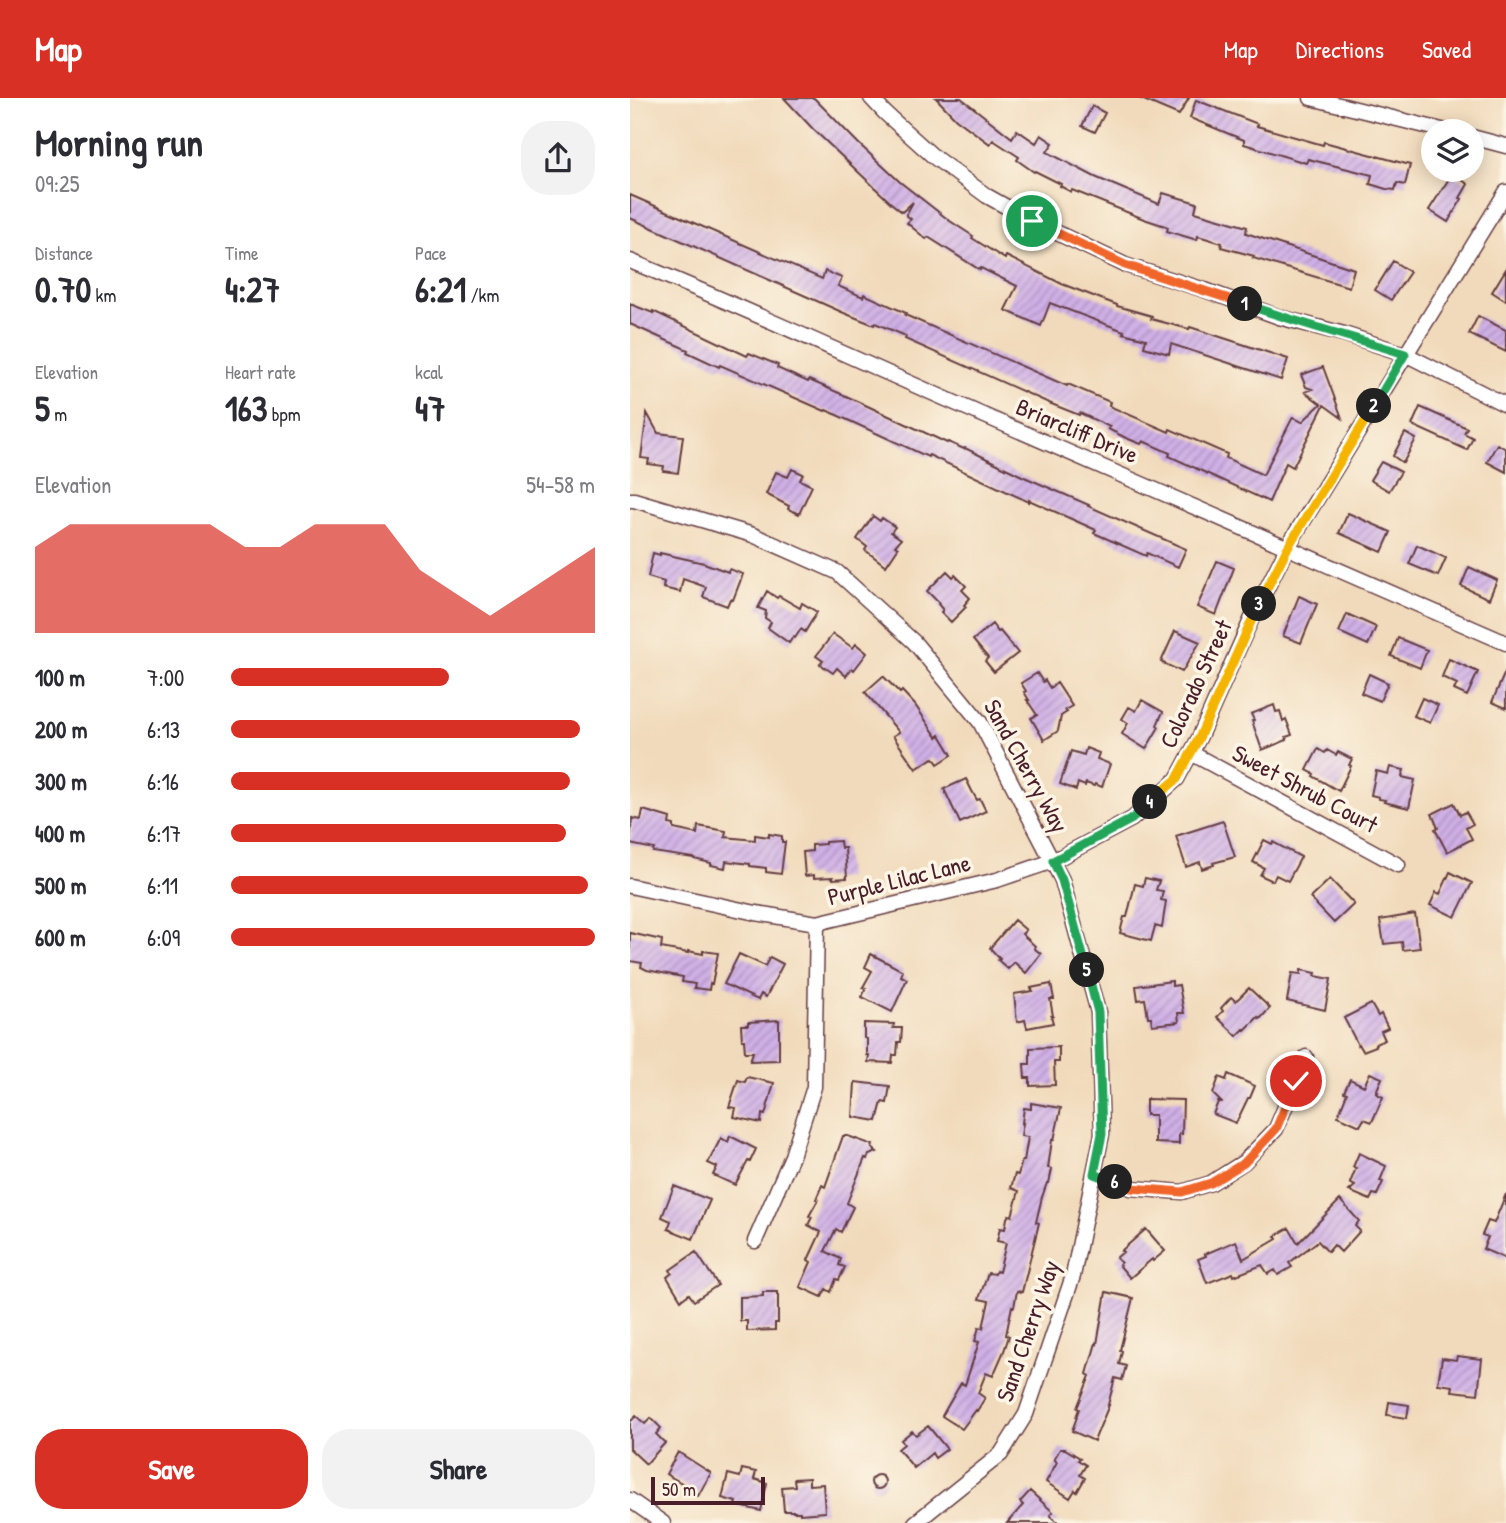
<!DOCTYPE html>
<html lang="en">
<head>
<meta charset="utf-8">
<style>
  :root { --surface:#fff; --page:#f2f2f3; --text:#2b2b33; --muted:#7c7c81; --accent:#d93025 }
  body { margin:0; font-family:"Patrick Hand",sans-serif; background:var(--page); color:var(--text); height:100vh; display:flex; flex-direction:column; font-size:26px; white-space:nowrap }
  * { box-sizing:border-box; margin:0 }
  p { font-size:23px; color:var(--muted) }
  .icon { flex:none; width:38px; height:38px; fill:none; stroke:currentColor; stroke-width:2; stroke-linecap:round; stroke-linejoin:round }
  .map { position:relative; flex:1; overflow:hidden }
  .side { display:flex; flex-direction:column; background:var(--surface); width:630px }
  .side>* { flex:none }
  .fabs { position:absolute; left:791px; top:21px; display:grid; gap:14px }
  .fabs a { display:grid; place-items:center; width:63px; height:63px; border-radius:50%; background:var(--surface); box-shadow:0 4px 18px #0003; font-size:35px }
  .scale { position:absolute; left:21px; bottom:18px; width:114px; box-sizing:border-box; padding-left:7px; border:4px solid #4a1f2b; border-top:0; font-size:19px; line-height:24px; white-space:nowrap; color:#4a1f2b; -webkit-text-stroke:5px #fcf5e5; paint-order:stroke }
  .pin { position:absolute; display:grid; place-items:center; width:60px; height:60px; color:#fff; margin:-30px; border:4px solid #fff; border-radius:50%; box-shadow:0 2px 7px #0007 }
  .km { position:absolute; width:35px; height:35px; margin:-18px; border-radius:50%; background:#222; color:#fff; font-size:19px; line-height:35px; text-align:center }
  .round { display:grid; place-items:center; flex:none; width:74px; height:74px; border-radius:28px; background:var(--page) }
  .overview { display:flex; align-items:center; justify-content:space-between; height:119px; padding:0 35px }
  h1 { font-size:38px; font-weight:700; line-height:52px }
  .stats { display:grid; grid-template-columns:repeat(3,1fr); gap:10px; height:119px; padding:7px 35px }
  .stats div { display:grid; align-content:center }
  .stats b { font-size:35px; font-weight:700 }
  .stats small { font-size:19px; font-weight:400 }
  .stats p { font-size:19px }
  .chart { height:196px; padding:14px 35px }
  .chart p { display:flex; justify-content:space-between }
  .chart svg { width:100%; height:126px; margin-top:7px; fill:var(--accent); opacity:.7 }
  .primary-button { display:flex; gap:14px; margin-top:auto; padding:14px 35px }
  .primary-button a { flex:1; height:80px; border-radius:28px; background:var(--accent); color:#fff; font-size:28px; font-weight:700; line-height:80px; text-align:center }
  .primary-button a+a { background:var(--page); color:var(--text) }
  ul { padding:0 35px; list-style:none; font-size:23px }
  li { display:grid; grid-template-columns:112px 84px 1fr; align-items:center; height:52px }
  li i { height:18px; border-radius:9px; background:var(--accent) }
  header { display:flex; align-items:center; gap:42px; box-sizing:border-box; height:98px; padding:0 35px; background:var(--accent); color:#fff }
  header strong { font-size:33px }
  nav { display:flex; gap:38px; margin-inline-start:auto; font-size:24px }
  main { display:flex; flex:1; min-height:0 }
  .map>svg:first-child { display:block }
</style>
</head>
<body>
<header>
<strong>Map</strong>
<nav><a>Map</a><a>Directions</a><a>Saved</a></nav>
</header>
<main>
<section class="side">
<div class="overview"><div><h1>Morning run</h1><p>09:25</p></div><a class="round"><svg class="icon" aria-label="share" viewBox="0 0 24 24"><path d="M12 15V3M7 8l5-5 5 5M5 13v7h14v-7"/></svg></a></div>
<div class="stats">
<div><p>Distance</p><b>0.70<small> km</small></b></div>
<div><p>Time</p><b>4:27</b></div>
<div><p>Pace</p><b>6:21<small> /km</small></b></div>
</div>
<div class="stats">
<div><p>Elevation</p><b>5<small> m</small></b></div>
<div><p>Heart rate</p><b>163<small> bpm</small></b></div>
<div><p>kcal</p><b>47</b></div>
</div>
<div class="chart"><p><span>Elevation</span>54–58 m</p>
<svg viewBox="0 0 160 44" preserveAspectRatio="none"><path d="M0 44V14L10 6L20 6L30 6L40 6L50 6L60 14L70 14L80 6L90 6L100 6L110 22L120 30L130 38L140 30L150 22L160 14V44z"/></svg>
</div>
<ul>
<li><b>100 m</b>7:00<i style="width:60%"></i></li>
<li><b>200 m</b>6:13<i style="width:96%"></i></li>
<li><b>300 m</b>6:16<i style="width:93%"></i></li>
<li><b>400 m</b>6:17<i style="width:92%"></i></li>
<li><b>500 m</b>6:11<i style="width:98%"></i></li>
<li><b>600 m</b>6:09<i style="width:100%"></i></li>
</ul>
<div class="primary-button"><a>Save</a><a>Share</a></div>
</section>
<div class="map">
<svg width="876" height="1425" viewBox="0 0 876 1425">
  <defs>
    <pattern id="building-hatch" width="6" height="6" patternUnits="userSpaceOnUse" patternTransform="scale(1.75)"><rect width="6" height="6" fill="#d0b0e7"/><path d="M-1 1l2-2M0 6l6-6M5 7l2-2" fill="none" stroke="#ab8fbb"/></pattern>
  </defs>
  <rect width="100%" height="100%" fill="#fcf5e5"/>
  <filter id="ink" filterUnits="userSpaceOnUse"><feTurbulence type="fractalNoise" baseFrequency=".0143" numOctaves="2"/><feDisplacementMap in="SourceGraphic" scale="14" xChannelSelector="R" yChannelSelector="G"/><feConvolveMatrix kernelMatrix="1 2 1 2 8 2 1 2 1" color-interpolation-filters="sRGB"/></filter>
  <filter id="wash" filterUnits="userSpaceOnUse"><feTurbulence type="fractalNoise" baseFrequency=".00686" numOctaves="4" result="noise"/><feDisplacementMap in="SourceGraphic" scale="28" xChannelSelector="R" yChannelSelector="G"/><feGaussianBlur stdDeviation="1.57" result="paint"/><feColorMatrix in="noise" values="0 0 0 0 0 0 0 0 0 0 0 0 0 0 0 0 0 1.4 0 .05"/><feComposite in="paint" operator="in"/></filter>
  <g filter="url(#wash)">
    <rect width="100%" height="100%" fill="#f1dabb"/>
    <g id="blocks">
      <path fill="url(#building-hatch)" d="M154 0H184L229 46 270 84 320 123 343 138 342 140 375 161 376 158 432 186 487 207V208L522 218 521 221 559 231 560 229 658 261 651 282 541 246 539 256 514 249 516 241 493 235 494 233 420 205 411 228 375 212 387 188 351 170 350 172 298 139 296 141 277 125 281 121 276 117 283 104 272 114 261 105 183 31Z
        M306 0H331L382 40 387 32 406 45 411 37 423 45 417 54 465 79 529 106 533 95 567 105 565 114 617 129 616 135 724 171 719 189 623 160 624 158 591 149 592 145 568 138 567 142 537 133 538 129 514 121 442 92 441 94 430 88 431 86 405 73 404 74 387 62 389 59 363 42 360 46 326 21Z
        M509 0H559L549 17Z
        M566 2 628 26 627 28 693 47 694 44 780 67 775 87 767 85 765 92 756 91 740 86 742 77 678 61 676 65 614 46V42L560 20Z
        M462 8 475 15 465 34 452 28Z
        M822 76 838 86 830 100 832 101 818 124 799 112Z
        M0 97 192 181 195 173 212 180 208 188 233 199 234 196 276 215 275 217 437 288 438 286 480 304 479 308 539 334 540 331 597 356 596 360 633 377 663 319 672 324 691 306 675 294 682 291 676 289 671 277 693 269 712 320 694 307 663 369 656 365 639 404 539 358 540 355 513 343 511 346 496 340 478 331 480 329 450 315 449 317 419 305 275 241 276 238 245 225 244 227 214 215 0 120Z
        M763 163 780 174 761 202 745 192Z
        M876 171V203L862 194Z
        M0 206 23 215V213L117 258 119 255 148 267 147 270 178 284 179 282 216 298 317 345 318 344 334 351 335 350 392 378 459 407 458 408 556 451 548 469 517 455 516 458 464 435 466 432 399 402V404L299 357 298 359 196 312 195 313 90 267 89 269 57 254 58 252 0 226Z
        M848 218 876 232V254L839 236Z
        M790 309 837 330 834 335 843 340 837 352 782 327Z
        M17 315 28 335 53 338 48 375 33 373 34 368 18 366 19 361 11 360Z
        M775 335 786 341 773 365 763 358Z
        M867 346 876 351V374L857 364Z
        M751 364 771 374 759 393 740 382Z
        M162 371 173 376 170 382 182 388 169 416 158 411 159 408 136 396 146 374 158 379Z
        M718 415 761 434 752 454 709 435Z
        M243 418 250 423 252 420 265 429 261 434 271 441 265 448 268 450 256 468 235 452 237 449 227 441Z
        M787 447 816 460 808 478 779 466Z
        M23 455 30 457V455L74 465 98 474 99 471 113 476 103 502 100 501 97 508 73 499 76 489 53 481 50 494 33 490 34 484 18 479Z
        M587 463 604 470 586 517 567 509Z
        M839 469 867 482 859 501 831 488Z
        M317 473 323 479 325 477 336 488 332 492 340 500 334 507 336 509 321 524 311 514 313 512 308 506 309 505 297 493Z
        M137 493 147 500 149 498 170 510 172 505 187 514 175 534 171 531 165 540 163 539 159 545 138 530 141 524 135 520 136 513 128 510Z
        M669 498 687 506 671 545 653 538Z
        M717 516 746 529 738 547 709 534Z
        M362 526 368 534 370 533 388 555 364 574 355 563 358 560 343 542Z
        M545 533 570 544 552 574 531 564Z
        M203 536 223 550 226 546 237 555 224 572 222 570 216 578 207 570 203 575 190 566 193 563 186 558Z
        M768 540 797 552 790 570 761 558Z
        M819 561 848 574 837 598 824 592 827 586 812 579Z
        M876 572V610L862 604Z
        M407 575 413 584 415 582 420 590 427 585 442 608 435 612 437 614 431 618 428 633 414 642 401 620 407 617 397 602H399L394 594 396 593 391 585Z
        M739 576 758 585 750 603 731 595Z
        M253 578 270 595 272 593 285 607 307 639 310 637 322 657 308 666 304 660 301 661 286 671 263 638 269 634 235 594Z
        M792 600 808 607 800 625 784 618Z
        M512 602 533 614 527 627 529 629 516 651 492 636 498 625 492 621 499 609 506 613Z
        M644 607 646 614 650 613 653 623 656 621 662 637 656 639 657 642 632 652 622 623 624 622 621 616Z
        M456 650 469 655 467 661 480 666 472 689 465 686 464 688 456 685 455 688 448 685 446 692 430 686 441 653 454 657Z
        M688 651 695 655 697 652 706 657 708 654 722 661 719 667 721 668 709 693 683 678 684 676 677 672Z
        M760 669 774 672 772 679 785 682 779 710 754 704 755 702 749 701V699L741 697 746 673 758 676Z
        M336 681 342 693 347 702 350 701 356 713 330 725 314 691Z
        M824 705 830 717 836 714 843 726 836 730 842 741 817 754 805 731 808 730 802 716Z
        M13 712 40 720 39 726 44 727V731L67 736 68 728 96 733 95 739 125 742V737L139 739V736L152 738V744H155L151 776 136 774V770L120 768V766L96 763 95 770 81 767V765L64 761V760L23 754 24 751 0 746 2 720 11 722Z
        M593 723 605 759 583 765 584 767 572 771 570 764 556 769 546 738Z
        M634 742 642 746 643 744 671 759 658 783 646 777 643 783 630 777 634 770 623 764Z
        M210 743 211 750H215L217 780 203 781V779L184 780V777L175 778 173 754 182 753V747L195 746V744Z
        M820 774 842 785 825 819 800 807 806 794 810 796Z
        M515 780 529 783 526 792 533 793 531 802 536 803 532 830 525 828 521 843 490 835 494 819H497L505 786 513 788Z
        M700 781 724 806 704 825 680 800Z
        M785 816 790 850 773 852 772 844 754 846 750 822Z
        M384 822 396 832 392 836 405 848 404 850 411 856 396 875 384 864 378 871 368 862 370 861 360 850Z
        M0 835 32 842 31 850 58 855V853L73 856V853L88 855 82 886 80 885 79 892 64 890 65 886 52 884 53 879 17 872 11 869 12 865 0 863Z
        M109 856 135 868 140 859 153 866 136 899 131 896 128 902 94 886Z
        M241 856 273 873 271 878 277 881 262 914 232 899 236 890 233 889 242 873 235 869Z
        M671 872 686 875 685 878 701 881 695 912 657 903 662 875 671 876Z
        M542 883V888L549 887 554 915H548L549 924 522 927 521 919H518L515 901 508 902 506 888Z
        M421 886 424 901H420L423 918H421L423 925 397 930 395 922 387 924 384 896 403 893 401 890Z
        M619 890 640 910 630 921 628 919 615 932 614 931 607 938 587 919 593 913 591 910 601 899 606 903Z
        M741 906 748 918 751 916 758 930 751 933 755 942 745 946 746 948 733 953 729 946 728 947 714 920Z
        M149 922V962L120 963 123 954H115L114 942H112L111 927H118V924Z
        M234 925 264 926 263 930H272L271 944H268L267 957H263L262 965 238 964 239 957H237V941L234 940Z
        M429 949V964H424L425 987 400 988V980H395L394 966H400V950Z
        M740 975 752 980 746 994H748L747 996 753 999 742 1024 734 1021 730 1028 708 1018 717 995 714 994 720 981 734 988Z
        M598 976 625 988 620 1000H618L606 1025 583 1016 588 1004H591L583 996 589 979 596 982Z
        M117 979 144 985 135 1017 132 1016 131 1025 104 1019 106 1010 99 1009 108 982 115 984Z
        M225 984 260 988 257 1005 252 1004 247 1023 223 1019Z
        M516 1001 553 1002 552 1036H549V1046L525 1045V1017H516Z
        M401 1005 431 1010 424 1042H422L418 1070 422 1071 419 1085H417L412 1099 406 1124 409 1125 392 1194 387 1193 384 1209 382 1208 376 1237 379 1238 374 1253 363 1278 356 1275 348 1295 355 1300 347 1313 346 1312 332 1331 312 1318 331 1285 335 1287 349 1244 345 1243 349 1229 353 1230 359 1203 349 1201 358 1175 365 1176 366 1173 369 1174 376 1145 367 1143 370 1130 375 1131 377 1120 379 1117 382 1118 389 1093 381 1090 385 1076 388 1077 392 1063H394L398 1039 391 1038 393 1025H392L394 1010 401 1011Z
        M100 1038 126 1051 120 1064 118 1063 105 1087 83 1077 87 1069 78 1065 91 1040 98 1044Z
        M213 1038H218L243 1047 242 1050 247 1054 239 1057 237 1061 235 1060 217 1105 223 1109 211 1134 206 1131 195 1153 211 1161 209 1167 215 1169 209 1182 206 1181 201 1194 196 1191 192 1199 170 1189 181 1164 178 1162 191 1134 178 1127 182 1119 179 1118 188 1102 186 1101 192 1087 195 1089Z
        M729 1055 756 1068 750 1083 753 1084 747 1097 743 1096 740 1102 719 1093 725 1088 720 1085 726 1070 723 1069Z
        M44 1088 80 1102 63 1141 38 1131 41 1123 32 1119Z
        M876 1096V1161L853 1151 858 1139 852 1137 858 1123 864 1125Z
        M710 1102 729 1123 725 1128 730 1133 711 1154 704 1147 698 1154 688 1143 659 1165 662 1169 648 1177 645 1172 638 1176 632 1167 604 1178 603 1175 577 1185 568 1161 576 1158 575 1156 606 1143 613 1161 647 1141 645 1138 659 1130 668 1145Z
        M516 1131 535 1153 523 1163 522 1161 500 1180 489 1167 491 1165 486 1160 493 1154 491 1153Z
        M66 1154 88 1187 64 1203 59 1196 51 1202 37 1179 42 1175 40 1172Z
        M133 1194H148V1225H145V1232L117 1233V1223H110V1199L133 1198Z
        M476 1194 503 1200 490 1252 492 1253 489 1266 496 1268 492 1282 485 1280 478 1307H479L464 1343 442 1333 447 1319H446L449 1311 447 1310 460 1278 457 1276 466 1245 467 1246Z
        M827 1258 852 1261 848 1296 822 1293 823 1288 808 1286 812 1260 826 1262Z
        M759 1304 779 1307 777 1320 757 1317Z
        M6 1318 15 1326 21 1320 31 1330 26 1336 35 1345 16 1366 0 1351V1324Z
        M298 1328 317 1351 305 1360 302 1355 284 1370 268 1351 274 1346 271 1342 282 1333 286 1337Z
        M430 1351H435L450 1360 448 1362 456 1367 450 1377 455 1380 447 1394 445 1392 440 1400 416 1384 427 1364 424 1361Z
        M48 1354 81 1375 68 1398 55 1391 57 1388 36 1376Z
        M112 1371 126 1374 124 1381 137 1385 131 1413 105 1407 106 1404 92 1400 98 1376 110 1379Z
        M241 1384a7 7 0 1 1 14 0a7 7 0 1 1-14 0Z
        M179 1380V1387L193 1386 195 1414 170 1416V1414H163V1413H154L152 1389 165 1388 164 1381Z
        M400 1393 423 1414 420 1417 429 1425H377L393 1407 390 1404Z"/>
    </g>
  </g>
  <g filter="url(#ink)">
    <use href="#blocks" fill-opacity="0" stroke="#633b41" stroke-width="2"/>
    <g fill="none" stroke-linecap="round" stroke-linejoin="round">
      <g stroke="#633b41" stroke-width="17">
        <path id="street" d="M241 0 255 15 304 59 357 98 402 123 495 167 575 192 649 219 714 236 775 256 876 307
          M681 0 816 33
          M842 39 876 48
          M0 163C114 209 226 262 339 311 518 389 697 466 876 545
          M0 402H4L123 437 207 474 284 544 350 624 432 782 468 914 472 1036 443 1178 396 1316 371 1356 285 1425
          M561 655 768 767
          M0 788 126 815 187 825 367 782 423 763 502 721 547 681 569 640 622 520 658 448 876 94
          M464 1076 501 1090 552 1094 581 1085 614 1064 646 1031 676 959
          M125 1143 162 1058 184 989 187 825
          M0 1402 33 1425"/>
      </g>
      <use href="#street" stroke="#fff" stroke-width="14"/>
    </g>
  </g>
  <g fill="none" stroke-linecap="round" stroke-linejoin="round" filter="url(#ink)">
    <g stroke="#fff" stroke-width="14">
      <path id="split-1" d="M402 123 495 167 615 206"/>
    </g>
    <g stroke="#fff" stroke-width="14">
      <path id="split-2" d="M615 206C668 225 722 239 775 256L744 308"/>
    </g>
    <g stroke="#fff" stroke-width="14">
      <path id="split-3" d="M629 506 658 449 744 308"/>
    </g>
    <g stroke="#fff" stroke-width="14">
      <path id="split-4" d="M520 704 547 681 569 640 629 506"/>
    </g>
    <g stroke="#fff" stroke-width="14">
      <path id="split-5" d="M457 872 432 782 423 763 502 721 520 704"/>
    </g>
    <g stroke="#fff" stroke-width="14">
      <path id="split-6" d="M457 872 468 914 472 1036 464 1076 485 1084"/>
    </g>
    <g stroke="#fff" stroke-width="14">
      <path id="split-7" d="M485 1084 501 1090 552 1094 581 1085 614 1065 646 1031 666 983"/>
    </g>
    <use href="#split-1" stroke="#f0652b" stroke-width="9"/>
    <use href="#split-2" stroke="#22a559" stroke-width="9"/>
    <use href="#split-3" stroke="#f5b400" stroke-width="9"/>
    <use href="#split-4" stroke="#f5b400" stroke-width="9"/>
    <use href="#split-5" stroke="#22a559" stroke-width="9"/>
    <use href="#split-6" stroke="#22a559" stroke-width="9"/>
    <use href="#split-7" stroke="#f0652b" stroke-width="9"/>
  </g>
  <g text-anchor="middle" stroke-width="7" stroke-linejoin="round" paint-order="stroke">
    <g font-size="24" fill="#4a1f2b" stroke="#fcf5e5">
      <text transform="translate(447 333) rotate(23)" y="8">Briarcliff Drive</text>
      <text transform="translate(566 586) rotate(-65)" y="8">Colorado Street</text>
      <text transform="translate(396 668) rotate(61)" y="8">Sand Cherry Way</text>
      <text transform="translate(675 691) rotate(28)" y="8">Sweet Shrub Court</text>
      <text transform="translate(269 782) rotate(-14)" y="8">Purple Lilac Lane</text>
      <text transform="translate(398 1233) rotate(-71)" y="8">Sand Cherry Way</text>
    </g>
  </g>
</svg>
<div class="fabs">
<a><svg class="icon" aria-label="layers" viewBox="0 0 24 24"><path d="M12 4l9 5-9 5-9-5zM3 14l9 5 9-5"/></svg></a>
</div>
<div class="scale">50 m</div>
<div class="pin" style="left:402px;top:123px;background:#1e9e55"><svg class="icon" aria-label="arrive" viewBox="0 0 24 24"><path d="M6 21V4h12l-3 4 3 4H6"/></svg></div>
<div class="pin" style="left:666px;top:983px;background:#d93025"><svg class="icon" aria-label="check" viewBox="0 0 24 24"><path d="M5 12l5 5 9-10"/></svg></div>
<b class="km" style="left:615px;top:206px">1</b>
<b class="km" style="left:744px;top:308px">2</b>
<b class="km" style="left:629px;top:506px">3</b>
<b class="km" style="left:520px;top:704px">4</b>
<b class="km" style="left:457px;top:872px">5</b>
<b class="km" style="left:485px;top:1084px">6</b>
</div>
</main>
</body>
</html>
